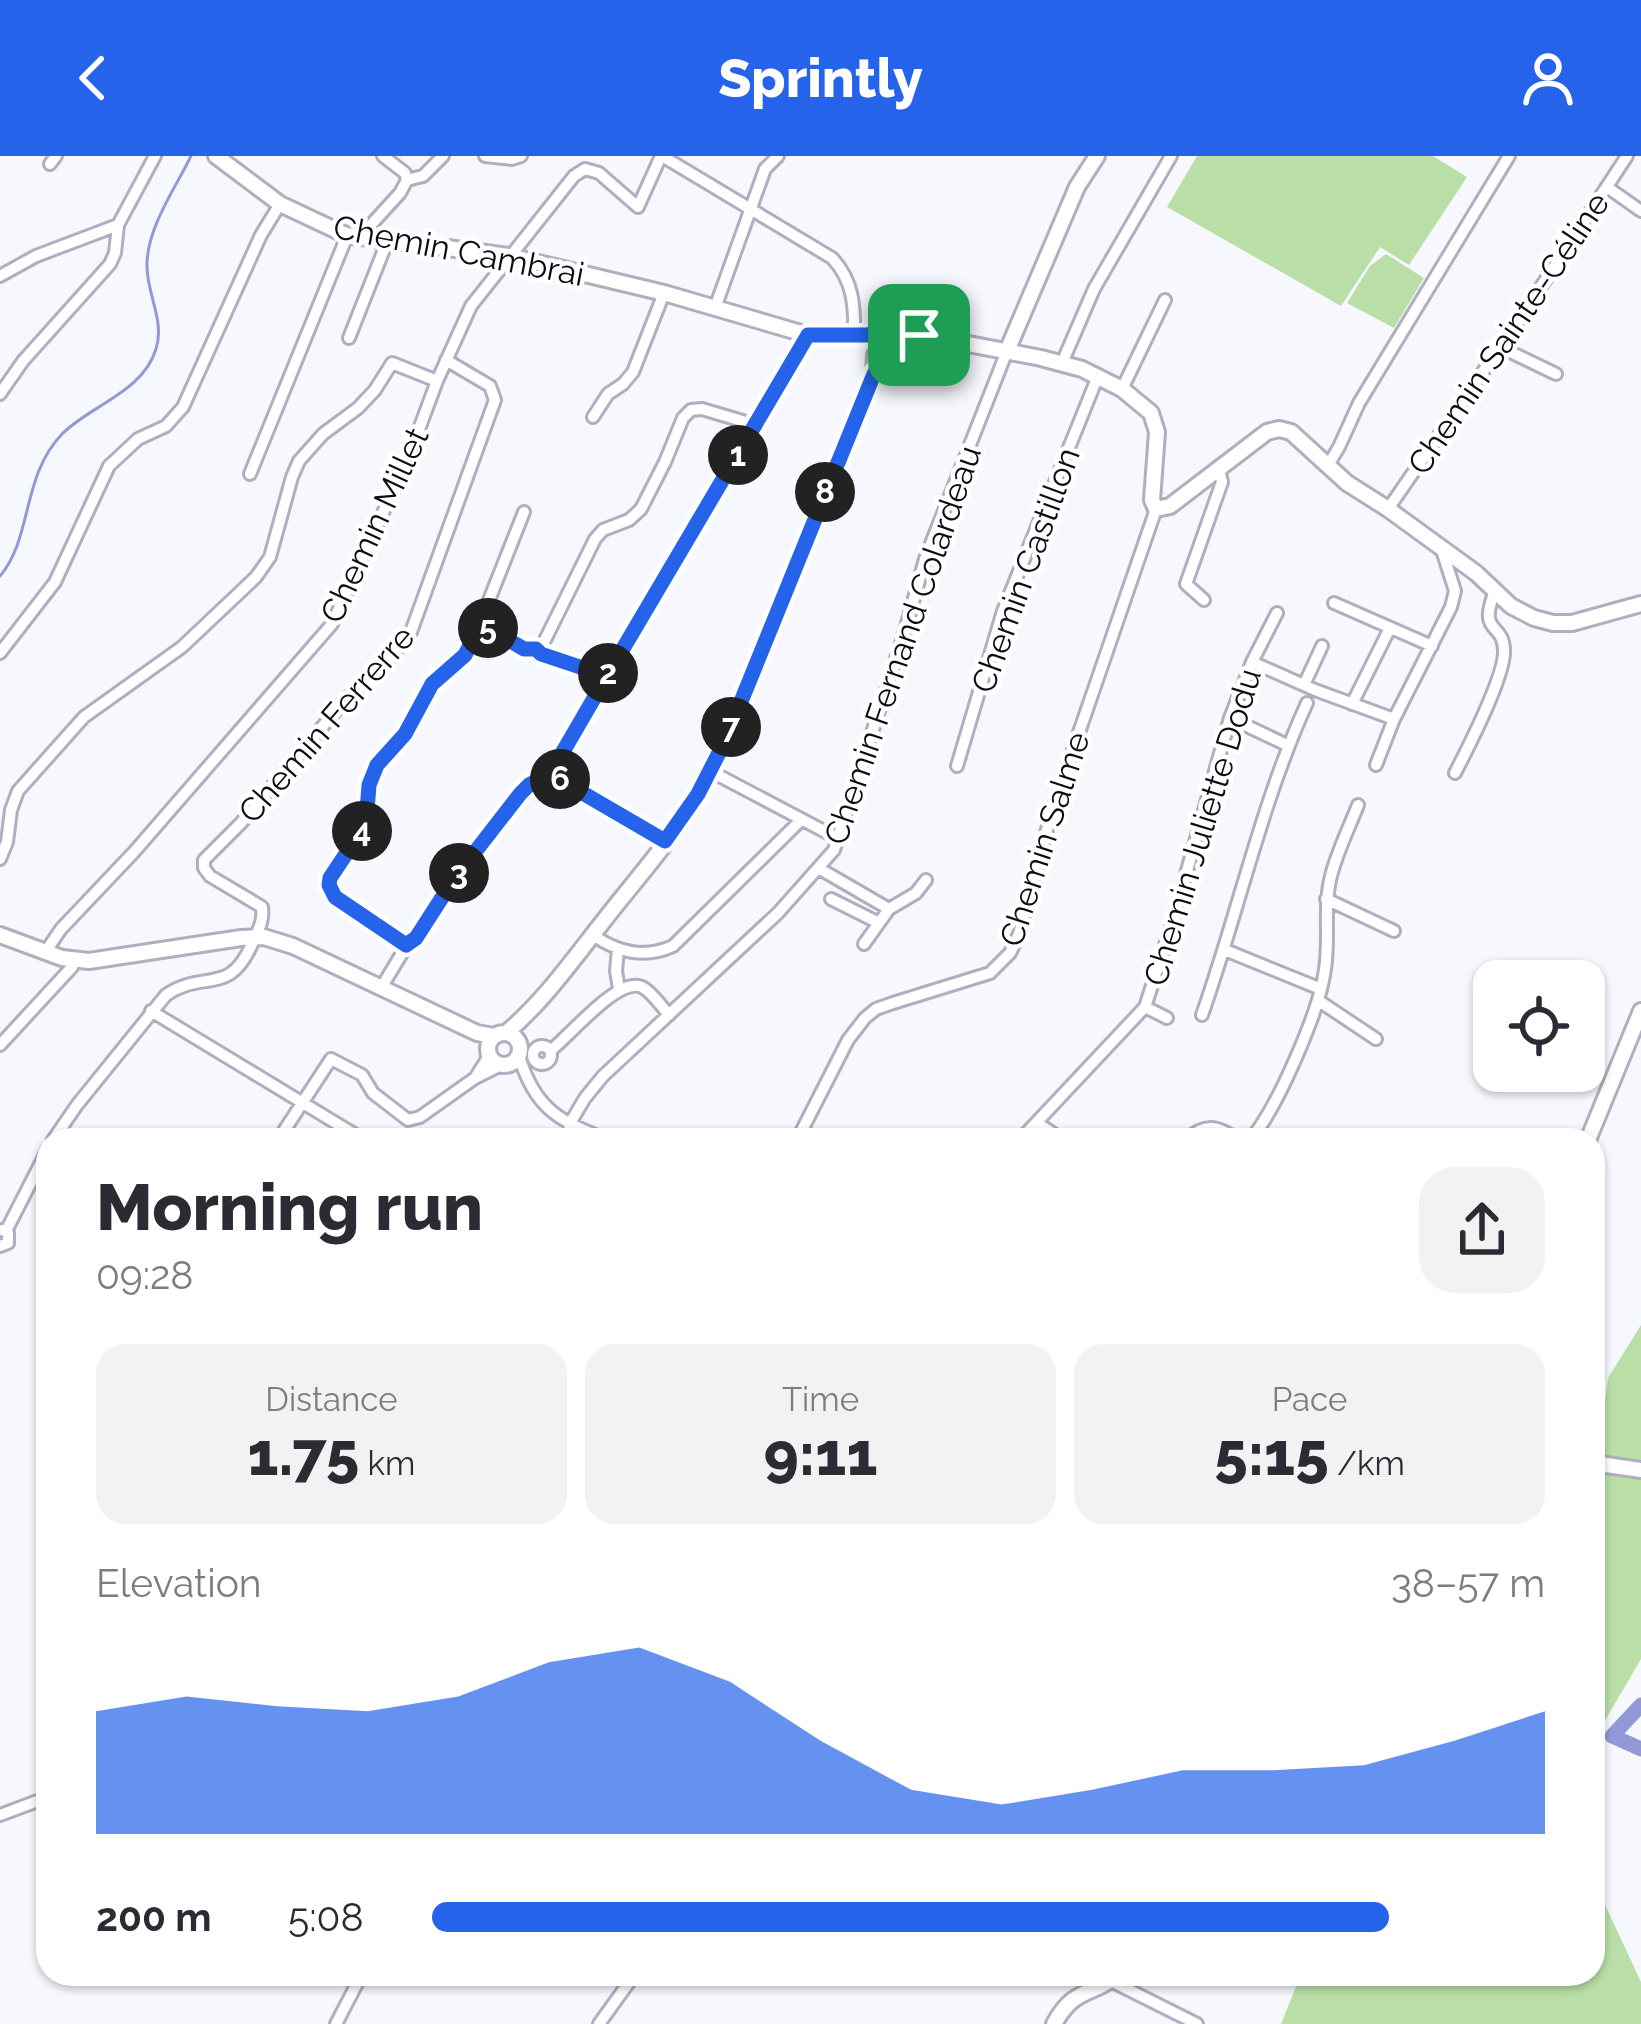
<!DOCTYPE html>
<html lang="en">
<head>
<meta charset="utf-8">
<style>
  :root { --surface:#fff; --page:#f2f2f3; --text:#2b2b33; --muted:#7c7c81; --accent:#2563eb }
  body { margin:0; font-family:Raleway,sans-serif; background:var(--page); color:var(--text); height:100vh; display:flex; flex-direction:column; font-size:45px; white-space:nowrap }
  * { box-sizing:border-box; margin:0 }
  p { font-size:39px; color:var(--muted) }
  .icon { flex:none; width:66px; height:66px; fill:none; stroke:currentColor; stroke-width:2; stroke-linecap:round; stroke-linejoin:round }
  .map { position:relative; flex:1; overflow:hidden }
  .side { position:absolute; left:36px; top:972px; width:1569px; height:858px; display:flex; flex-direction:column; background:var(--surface); border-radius:36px; box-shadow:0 3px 9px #0004 }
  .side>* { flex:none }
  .tools { position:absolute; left:1473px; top:804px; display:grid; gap:24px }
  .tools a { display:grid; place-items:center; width:132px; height:132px; border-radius:24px; background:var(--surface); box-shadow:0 3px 9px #0004; font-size:60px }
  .pin { position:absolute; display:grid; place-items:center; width:102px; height:102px; color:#fff; margin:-51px; border-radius:24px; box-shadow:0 6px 18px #0006 }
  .km { position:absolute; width:60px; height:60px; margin:-30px; border-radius:50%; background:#222; color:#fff; font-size:33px; line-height:60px; text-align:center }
  .round { display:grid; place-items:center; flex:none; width:126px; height:126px; border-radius:36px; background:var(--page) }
  .summary { display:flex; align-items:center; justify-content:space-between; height:204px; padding:0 60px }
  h1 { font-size:66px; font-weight:800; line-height:90px }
  .stats { display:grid; grid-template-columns:repeat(3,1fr); gap:18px; height:204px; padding:12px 60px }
  .stats div { display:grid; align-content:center; border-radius:30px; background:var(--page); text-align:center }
  .stats b { font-size:60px; font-weight:800 }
  .stats small { font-size:33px; font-weight:400 }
  .stats p { font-size:33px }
  .chart { height:336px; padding:24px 60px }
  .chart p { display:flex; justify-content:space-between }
  .chart svg { width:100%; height:216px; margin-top:12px; fill:var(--accent); opacity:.7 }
  ul { padding:0 60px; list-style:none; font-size:39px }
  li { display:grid; grid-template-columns:192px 144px 1fr; align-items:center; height:90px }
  li i { height:30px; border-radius:15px; background:var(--accent) }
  header { display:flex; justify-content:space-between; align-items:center; height:156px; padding:0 60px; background:var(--accent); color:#fff; font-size:54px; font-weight:800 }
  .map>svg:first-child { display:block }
</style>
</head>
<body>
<header><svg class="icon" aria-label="back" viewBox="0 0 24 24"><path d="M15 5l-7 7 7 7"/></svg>Sprintly<svg class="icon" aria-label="person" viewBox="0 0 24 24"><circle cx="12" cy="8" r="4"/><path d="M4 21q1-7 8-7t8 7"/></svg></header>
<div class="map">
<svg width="1641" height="1868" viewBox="0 0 1641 1868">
  <rect width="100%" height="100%" fill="#f7f8fe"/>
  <path fill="#b9dfa7" d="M1197 0H1433L1467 21 1409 109 1380 91 1341 150 1167 51Z
    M1386 98 1424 122 1394 172 1347 147 1370 110Z
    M1641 1169V1503L1593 1585V1388L1599 1375 1595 1327 1608 1222Z
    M1593 1723 1641 1826V1868H1281L1301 1818H1593Z"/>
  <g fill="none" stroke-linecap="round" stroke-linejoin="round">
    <path stroke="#9399d6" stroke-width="3" d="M0 420C33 381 21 321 62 278 91 249 143 236 156 193 165 165 147 138 147 111 146 73 175 33 191 0"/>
    <path stroke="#9399d6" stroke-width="15" d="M1641 1549 1612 1580 1641 1593"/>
    <g stroke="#aeb0bf" stroke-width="16">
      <path id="street" d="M485 0 512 3 521 0
        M662 0 832 102C853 124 855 150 854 180
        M50 8 56 0
        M407 24 423 20 443 0
        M1607 31 1641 55
        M359 82 400 37 407 24 405 17 383 0
        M0 120 36 100 118 69
        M715 152 765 13 778 0
        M349 182 387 86
        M1500 191 1556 218
        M1062 207 1094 133 1171 0
        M1122 233 1165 144
        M0 238 23 205 110 108 115 97 118 69 155 0
        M593 261 608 238 623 228 633 216 664 137
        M1327 311 1339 291 1359 247 1509 0
        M250 318 347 80
        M1388 353 1527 152 1627 0
        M1204 444 1186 428 1222 326 1219 313
        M1334 447 1432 490
        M481 468 524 493H536C556 507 584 509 607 520
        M536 493 543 488 595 383 603 374 629 364 641 353 665 306 683 262 691 254 702 253 756 269
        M0 497 55 426 109 310 138 283 166 270 183 251 261 79 280 48
        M1252 506 1315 534 1394 563
        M1304 529 1322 490
        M1352 548 1390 472
        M1230 562 1287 589
        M1376 609 1394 563 1451 451 1455 435 1442 394
        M957 610 1003 455 1098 220
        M710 615 839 683
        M1455 617C1468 592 1505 519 1504 495 1504 465 1477 480 1495 435
        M551 618 665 685
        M0 703 7 686 11 654 18 635 84 561 182 491 256 421 270 401 292 321 299 305 323 278 358 252 375 234 392 207 437 225
        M820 713 889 753
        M831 743 879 767
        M1326 743 1394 775
        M593 779C617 796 645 803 673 790L800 665
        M864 788 889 753 916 737 926 724
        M407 789 335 741 329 729 330 722 366 668 369 629 377 609 405 578 432 528 470 492 524 356
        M618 793 616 815 619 833
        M1225 794 1321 833
        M46 795 61 773 134 696 332 468 409 300 437 225 471 150 574 20 585 13 599 17 638 51 661 0
        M381 832 407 789 415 781 454 723 520 638 529 629 551 618 808 179
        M1319 845 1376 883
        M1145 851 1167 862
        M151 855 364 984
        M1202 859C1238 757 1262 645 1307 547
        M0 889 72 811 75 804
        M533 899a9 9 0 1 1 18 0a9 9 0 1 1-18 0Z
        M550 895C569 881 618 820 642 831 652 836 661 850 669 859
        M519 900C535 953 559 965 608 984
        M477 919 489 900
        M1037 967 1063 984
        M569 969 585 942 603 920 778 757 834 694 904 478 925 403 1007 195
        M53 984 77 949 166 839C204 813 229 841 252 788 258 774 264 766 262 751L210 720 204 712V704L241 667 345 544 391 501 411 476 495 244 490 230 446 204
        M278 984 331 903 362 919 373 937 408 964 420 961 475 922 501 909
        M797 984 848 884 865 862 876 853 893 847 990 817 1010 797 1019 778 1052 655 1156 353
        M1020 984 1145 851 1172 768 1230 562 1252 506 1277 457
        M1186 984C1207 965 1217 971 1239 984
        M1250 984C1277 953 1320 854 1325 813 1330 782 1323 751 1331 720 1337 696 1349 672 1358 649
        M6 1075 48 993
        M0 1090 8 1087V1077L2 1074
        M0 1659 48 1641
        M1111 1825 1197 1868
        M336 1868 362 1818
        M599 1868 635 1818"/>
    </g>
    <g stroke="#aeb0bf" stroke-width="20">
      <path id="secondary" d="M216 0 280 48 346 79 509 100 664 137 808 179 858 180 873 178 880 173 888 172 899 178 922 179 1041 202 1082 213 1122 233 1151 257 1157 276 1152 344 1156 353 1170 350 1267 276 1279 273 1291 276 1347 327 1388 353 1476 417 1511 450 1534 462 1553 467H1572L1641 448
        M1007 195 1077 31 1097 0
        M874 218 886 203 898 197 902 188 918 180
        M0 779 62 802 89 805 241 782 264 781 293 790 477 877 494 880
        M488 893a16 16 0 1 1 32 0a16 16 0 1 1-32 0Z
        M506 877C543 846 572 805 602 767 635 724 674 682 700 635 729 581 749 523 772 466 803 390 836 315 867 238L874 218 875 199
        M1588 984 1641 855
        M1593 1307 1641 1314
        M1054 1868C1075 1830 1091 1841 1119 1818"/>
    </g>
    <use href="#street" stroke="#fff" stroke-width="10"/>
    <use href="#secondary" stroke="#fff" stroke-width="14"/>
  </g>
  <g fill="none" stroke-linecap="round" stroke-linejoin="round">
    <g stroke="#fff" stroke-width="24">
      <path id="route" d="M919 179 898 178 892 173 884 172 868 179H808L614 508 550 618 529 629 520 638 454 723 416 782 406 789 335 741 329 729 330 722 366 668 369 629 377 609 405 578 432 528 465 499 481 468 524 493H536L541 498 607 520 550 618 665 685 698 638 725 585 874 218 886 203 898 197 902 188 919 179"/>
    </g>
    <use href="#route" stroke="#2563eb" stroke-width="15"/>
  </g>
  <g text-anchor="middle" stroke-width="9" stroke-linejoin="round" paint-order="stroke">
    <g font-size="33" fill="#0c0d12" stroke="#fff">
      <text transform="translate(459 94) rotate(11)" y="12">Chemin Cambrai</text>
      <text transform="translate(1508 177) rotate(-56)" y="12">Chemin Sainte-Céline</text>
      <text transform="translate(374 369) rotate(-65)" y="12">Chemin Millet</text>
      <text transform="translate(1025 414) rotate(-70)" y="12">Chemin Castillon</text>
      <text transform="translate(902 489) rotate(-71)" y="12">Chemin Fernand Colardeau</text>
      <text transform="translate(326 568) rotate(-49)" y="12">Chemin Ferrerre</text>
      <text transform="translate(1202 671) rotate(-73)" y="12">Chemin Juliette Dodu</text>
      <text transform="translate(1044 683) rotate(-72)" y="12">Chemin Salme</text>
    </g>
  </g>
</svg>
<div class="tools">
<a><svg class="icon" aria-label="locate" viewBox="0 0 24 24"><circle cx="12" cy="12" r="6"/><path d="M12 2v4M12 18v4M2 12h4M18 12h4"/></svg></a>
</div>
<div class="pin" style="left:919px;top:179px;background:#1e9e55"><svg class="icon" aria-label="arrive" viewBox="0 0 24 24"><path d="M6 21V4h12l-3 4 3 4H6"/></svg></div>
<b class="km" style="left:738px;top:299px">1</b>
<b class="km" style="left:608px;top:517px">2</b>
<b class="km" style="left:459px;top:717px">3</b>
<b class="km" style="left:362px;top:675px">4</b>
<b class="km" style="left:488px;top:472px">5</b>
<b class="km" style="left:560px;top:623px">6</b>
<b class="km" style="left:731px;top:571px">7</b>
<b class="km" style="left:825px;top:336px">8</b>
<section class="side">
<div class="summary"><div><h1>Morning run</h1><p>09:28</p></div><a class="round"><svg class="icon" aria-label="share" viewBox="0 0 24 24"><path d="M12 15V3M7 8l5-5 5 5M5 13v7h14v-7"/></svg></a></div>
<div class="stats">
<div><p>Distance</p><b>1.75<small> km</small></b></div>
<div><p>Time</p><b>9:11</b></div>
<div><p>Pace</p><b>5:15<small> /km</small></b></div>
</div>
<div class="chart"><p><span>Elevation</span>38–57 m</p>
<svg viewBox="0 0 160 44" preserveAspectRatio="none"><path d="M0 44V19L10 16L20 18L30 19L40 16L50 9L60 6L70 13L80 25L90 35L100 38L110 35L120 31L130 31L140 30L150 25L160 19V44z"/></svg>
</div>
<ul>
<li><b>200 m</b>5:08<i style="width:86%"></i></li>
</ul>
</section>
</div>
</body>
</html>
